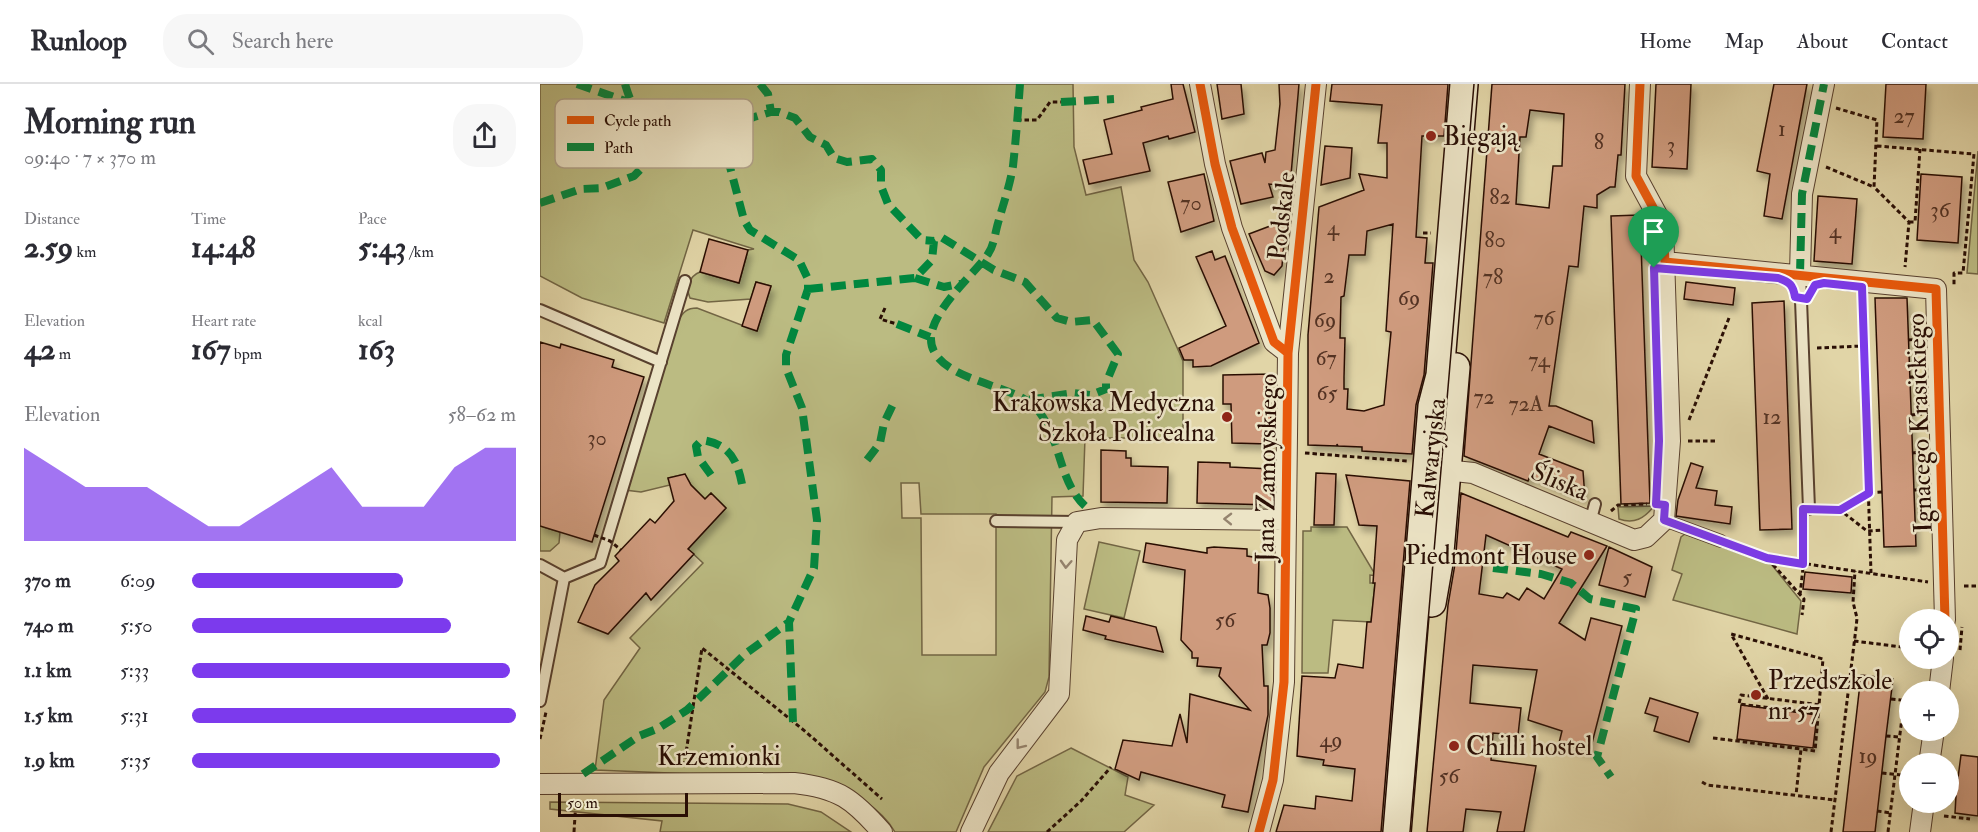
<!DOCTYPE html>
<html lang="en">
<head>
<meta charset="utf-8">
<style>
  :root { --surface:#fff; --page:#f7f7f7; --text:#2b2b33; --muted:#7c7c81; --line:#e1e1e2; --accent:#7c3aed }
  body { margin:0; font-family:"IM FELL Double Pica",serif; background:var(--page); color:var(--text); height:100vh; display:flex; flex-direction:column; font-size:22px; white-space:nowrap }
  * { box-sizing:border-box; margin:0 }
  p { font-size:20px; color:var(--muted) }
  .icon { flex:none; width:33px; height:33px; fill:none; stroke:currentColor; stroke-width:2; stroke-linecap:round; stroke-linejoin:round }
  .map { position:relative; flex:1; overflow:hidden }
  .drawer { display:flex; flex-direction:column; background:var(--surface); width:540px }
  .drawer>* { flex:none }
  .fabs { position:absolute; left:1359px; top:525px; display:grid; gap:12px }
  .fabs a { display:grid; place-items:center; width:60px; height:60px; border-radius:50%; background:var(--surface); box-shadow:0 6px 24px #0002; font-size:30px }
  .scale { position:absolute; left:18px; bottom:15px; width:130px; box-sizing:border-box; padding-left:6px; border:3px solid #2a0f05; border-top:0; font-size:16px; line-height:21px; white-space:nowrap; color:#2a0f05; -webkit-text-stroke:4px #ece4c6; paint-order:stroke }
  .pin { position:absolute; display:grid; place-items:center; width:51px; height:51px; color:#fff; margin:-62px -26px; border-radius:50% 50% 50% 0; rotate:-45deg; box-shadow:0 0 6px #0007 }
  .pin .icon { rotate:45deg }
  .round { display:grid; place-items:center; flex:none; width:63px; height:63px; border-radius:24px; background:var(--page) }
  .head { display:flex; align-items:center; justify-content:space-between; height:102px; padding:0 24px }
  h1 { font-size:33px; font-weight:700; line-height:45px }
  .stats { display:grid; grid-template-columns:repeat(3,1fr); gap:9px; height:102px; padding:6px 24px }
  .stats div { display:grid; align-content:center }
  .stats b { font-size:30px; font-weight:700 }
  .stats small { font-size:16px; font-weight:400 }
  .stats p { font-size:16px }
  .chart { height:168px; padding:12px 24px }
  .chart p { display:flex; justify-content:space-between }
  .chart svg { width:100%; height:108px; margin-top:6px; fill:var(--accent); opacity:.7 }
  ul { padding:0 24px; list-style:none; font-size:20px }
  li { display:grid; grid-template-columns:96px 72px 1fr; align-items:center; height:45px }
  li i { height:15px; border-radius:8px; background:var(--accent) }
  header { display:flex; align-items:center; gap:36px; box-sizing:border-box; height:84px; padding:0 30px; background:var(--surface); border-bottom:2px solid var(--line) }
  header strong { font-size:28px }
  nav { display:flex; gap:33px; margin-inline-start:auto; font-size:21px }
  .search { width:420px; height:54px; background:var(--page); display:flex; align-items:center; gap:15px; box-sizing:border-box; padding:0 21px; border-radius:24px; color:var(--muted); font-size:22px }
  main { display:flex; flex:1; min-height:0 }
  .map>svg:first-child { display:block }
</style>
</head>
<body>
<header>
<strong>Runloop</strong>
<div class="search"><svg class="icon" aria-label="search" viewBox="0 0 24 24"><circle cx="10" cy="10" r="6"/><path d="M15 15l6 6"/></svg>Search here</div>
<nav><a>Home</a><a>Map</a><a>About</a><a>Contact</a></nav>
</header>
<main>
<section class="drawer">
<div class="head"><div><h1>Morning run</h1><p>09:40 · 7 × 370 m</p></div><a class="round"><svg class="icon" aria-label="share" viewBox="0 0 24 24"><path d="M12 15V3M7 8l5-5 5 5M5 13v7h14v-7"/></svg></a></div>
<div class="stats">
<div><p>Distance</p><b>2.59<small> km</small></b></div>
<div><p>Time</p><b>14:48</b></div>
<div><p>Pace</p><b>5:43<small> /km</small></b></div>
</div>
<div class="stats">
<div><p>Elevation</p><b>42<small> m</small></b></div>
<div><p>Heart rate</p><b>167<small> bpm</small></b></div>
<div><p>kcal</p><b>163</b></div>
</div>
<div class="chart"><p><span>Elevation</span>58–62 m</p>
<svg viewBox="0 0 160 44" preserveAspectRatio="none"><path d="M0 44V6L10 14L20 22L30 22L40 22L50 30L60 38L70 38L80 30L90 22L100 14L110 30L120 30L130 30L140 14L150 6L160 6V44z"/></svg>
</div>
<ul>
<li><b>370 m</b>6:09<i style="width:65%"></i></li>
<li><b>740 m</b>5:50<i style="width:80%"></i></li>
<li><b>1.1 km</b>5:33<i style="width:98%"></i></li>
<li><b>1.5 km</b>5:31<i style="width:100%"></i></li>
<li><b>1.9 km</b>5:35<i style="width:95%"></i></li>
</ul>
</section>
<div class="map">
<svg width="1438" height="748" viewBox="0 0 1438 748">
  <defs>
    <filter id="shadow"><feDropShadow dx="3.5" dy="6" stdDeviation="3" flood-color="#0004"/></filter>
  </defs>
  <rect width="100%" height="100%" fill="#e1d5a7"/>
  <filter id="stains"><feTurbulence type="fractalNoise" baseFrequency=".00333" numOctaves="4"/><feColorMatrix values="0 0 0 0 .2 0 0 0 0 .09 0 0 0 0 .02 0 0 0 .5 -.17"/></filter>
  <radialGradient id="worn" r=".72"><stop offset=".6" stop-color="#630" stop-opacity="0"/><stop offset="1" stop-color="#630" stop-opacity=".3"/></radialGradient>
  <path fill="#bbbb82" stroke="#726544" stroke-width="1.5" fill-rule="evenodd" d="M0 0H533L534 63 546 111 581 103 594 176 608 198 643 277V354H545L543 412 512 413 509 593 505 608 444 683 416 748H355C341 723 309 707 284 695L55 686 64 616 100 564 90 554 163 479 148 465 186 424 171 409 165 415 151 401 145 390 128 394 130 401 101 408 85 406 138 237C143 228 147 224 157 224L217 247 231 202 216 198 211 215 168 218 150 214C145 203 150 192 160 188L199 199 208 166 214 165 153 146 124 239 42 214 0 192ZM361 399H379L381 430H456V571H382L381 434H362Z
    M1438 67V190L1427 189Z
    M1114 422C1104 435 1094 440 1079 435L1078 423Z
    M0 442 20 448 19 459 10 467H0Z
    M771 443H807L833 487H840L839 492 830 491V499H835L831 538 793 536 788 589H762L763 447H771Z
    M1145 450 1231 480 1261 517 1257 550 1133 516 1142 490 1132 486 1141 453Z
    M559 458 600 467 584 534 544 525Z
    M531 664 588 693 585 711 614 721 584 748H448L477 692Z
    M10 718 248 720 281 728 311 748H120L122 737 10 725Z"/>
  <path fill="#cf9b7e" stroke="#2a0f05" stroke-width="1.5" fill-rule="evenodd" filter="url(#shadow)" d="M631 0H643L655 48 629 55 628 52 603 59 610 87 549 100 543 76 572 70 564 36 602 26 601 23 633 15Z
    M677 0H701L704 30 682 35Z
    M739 0H759L750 102 729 100 733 113 701 120 690 77 722 69 725 79 726 68 735 66 740 20Z
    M792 0H908L904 52H882L876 153 887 154 885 179H893L884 291 876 321 872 370 822 367V363L798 362 797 360V362L768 361V251L779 123 824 106 819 90 847 94V59H838L842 21 790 17ZM853 140 846 247 851 248 844 321 824 327 807 325 808 305H804V293L805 254H800L801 213 804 212 809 171H825L827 147Z
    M952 0H1085L1081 71H1078L1075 103H1070L1057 111V124L1044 122 1038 183 1029 182 1009 322H1016L1052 337 1054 359 1009 342 999 370 1043 387 1045 414 990 392 988 397 924 372ZM990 26 1024 30 1022 82H1013L1009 124 976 120 980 53H986Z
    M1116 0H1151L1147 85 1112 83Z
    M1234 0H1267L1242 135 1224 132 1230 90 1217 87Z
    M1346 0H1386L1383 55 1343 53Z
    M785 62 812 64 810 94 781 101Z
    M664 90 674 137 641 148 628 98Z
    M1381 90 1422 93 1418 159 1377 156Z
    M1278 112 1317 115 1312 180 1274 177Z
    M1100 131 1110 419 1081 420 1071 132Z
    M746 136 742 182 734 191 725 187 709 150Z
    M169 155 208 166 199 199 160 188Z
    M672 167 675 176 685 172 719 259 671 282 653 283V276H644L639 264 686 242 656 173Z
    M216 198 231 202 217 247 202 242Z
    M1146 198 1195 204 1193 221 1144 215Z
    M1335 214H1367L1376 462 1344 463Z
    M1244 217 1252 445 1220 446 1212 219Z
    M0 258 20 264 21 260 74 276 72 283 104 293 52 458 0 442Z
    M732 290 730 360 692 359 691 320H683V291Z
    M561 366 586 367V374H591V382L628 383 627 419 561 418Z
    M658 378 690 379V383L731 385 733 421 657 419Z
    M1151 379 1163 383 1156 404 1177 407 1175 421 1192 423 1190 440 1136 432 1138 416Z
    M776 389 796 390 794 441H774Z
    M145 390 151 401 165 415 171 409 186 424 148 465 154 470 111 516 106 509 68 550 38 538 55 501 79 477 75 472 110 435 115 439 134 417 128 394Z
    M806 391 870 397 841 748H736L744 721 775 725 776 712 812 717 815 685 783 681 784 676 757 672 762 592 795 594 798 580 823 584 827 538H831L835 499H833L837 442 819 441Z
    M921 409 1028 453 1031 448 1067 462 1019 539 1045 556 1051 534 1082 542 1050 667 1019 659 1022 647 988 636 997 586 933 581 930 619 981 624 978 651 953 649 951 676 996 682 984 748H957L961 728 926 725 923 748H887L908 521 915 480ZM946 451 1022 485 1004 515 987 504 979 516 967 509 963 514 939 510Z
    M606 459 667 469V464L674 463 707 465V472L719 474 718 509 728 511 730 524V549L727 561H722L724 602H728V631L708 728 682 723 685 711 601 688 599 696 575 685 583 656 632 662 640 630 647 659 650 610 710 626 679 592 681 584 657 582 658 574H652V568L641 556 645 486 603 478Z
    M1069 463 1112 483 1105 513 1059 501Z
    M1265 488 1312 493 1311 509 1263 505Z
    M546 532 569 538 571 532 616 543 623 568 565 555 566 552 543 546Z
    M1321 591 1353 595 1346 652 1335 748H1303Z
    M1110 614 1158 629 1149 658 1114 647 1118 633 1105 629Z
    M1201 621 1277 631 1273 664 1197 655Z
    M1421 671 1438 673V732L1415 729 1416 712 1412 711 1414 693 1418 694Z"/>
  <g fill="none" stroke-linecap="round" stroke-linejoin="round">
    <g stroke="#58402e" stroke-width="14">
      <path id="lane" d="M1260 190 1269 425
        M0 226 121 278
        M1124 436 1181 457
        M456 437 537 438
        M1050 439 1055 420
        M0 481 24 494 0 617
        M24 494 60 479 145 197"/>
    </g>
    <g stroke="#58402e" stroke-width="22">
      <path id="street" d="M660 0 675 80 692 144 734 258 748 269
        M1125 178 1396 205 1405 536
        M1260 190 1262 110 1284 0
        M896 385 933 389 1094 456 1106 453 1124 436 1130 357 1123 142 1096 92 1100 0
        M1399 608 1403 574
        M1389 680 1394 646
        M0 700 254 699C299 704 313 715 342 748
        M431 748 459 689 519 610 527 456 537 438 561 434 746 436
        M719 748 733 696 744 598 748 269 776 0
        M1380 748 1384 718"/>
    </g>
    <g stroke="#2a0f05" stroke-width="30">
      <path id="secondary" d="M892 519 899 479 916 283
        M857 748 892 322 900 291 924 0"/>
    </g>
    <path stroke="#2a0f05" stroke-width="3" stroke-dasharray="4.5 3" stroke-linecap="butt" d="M1296 24 1337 36 1334 103 1369 138 1365 183
      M477 36H497L510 18H521
      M1337 62 1434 70 1423 189H1414V201
      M1286 83 1334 103
      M1369 138H1375L1380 65
      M883 149H891
      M1322 215 1331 489
      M345 224 340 235 357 240
      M1368 256 1380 255
      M1277 264 1323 262
      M1370 293H1381
      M1371 331 1382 330
      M1149 336 1189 234
      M1148 357H1178
      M765 369 867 377
      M1372 369 1383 368
      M1374 406H1385
      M1342 408 1326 409 1300 426 1327 447 1343 446
      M1281 426H1300
      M1071 427 1078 421 1107 420
      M1375 444 1386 443
      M1194 462 1227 474 1388 498
      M1228 475 1264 515 1262 531
      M1424 502H1438
      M1260 511 1264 475 1263 438
      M1314 557 1370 564
      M1420 566 1422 543
      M1228 615 1191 550 1283 575 1275 667 1261 665
      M1351 615 1370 617
      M1280 630 1199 620 1201 611 1281 621
      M1411 638 1413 620
      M1346 652 1359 653
      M1173 654 1261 665 1256 711
      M0 655 6 628
      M144 682 162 564 266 648 342 715
      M1342 689 1370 692
      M1162 698 1167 701 1295 716
      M1337 727 1351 729
      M1404 732 1430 735
      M34 748 36 716
      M507 748 541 717 571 683
      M1291 748 1316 544 1317 534 1313 518 1315 487
      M1348 748 1364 617"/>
    <use href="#lane" stroke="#ece4c6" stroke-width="10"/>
    <use href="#street" stroke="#ece4c6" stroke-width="20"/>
    <use href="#secondary" stroke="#ece4c6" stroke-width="27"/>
    <path stroke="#2a0f05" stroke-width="1.5" d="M870 748 934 0"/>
    <path stroke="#2a0f05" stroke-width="3" stroke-dasharray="4.5 3" stroke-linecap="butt" d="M54 451 70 457 81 466"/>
    <path stroke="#00873e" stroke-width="8" stroke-dasharray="15 8" stroke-linecap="butt" d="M37 0 91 19
      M85 0C97 40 116 68 161 55L173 64 190 83 204 136 210 146 259 176 268 195V205L246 271V284L262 324 277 436 274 484 249 538 253 638
      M220 0 228 10 231 28
      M480 0C478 27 476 55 473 82 470 101 463 121 458 139 455 149 454 162 448 170 432 194 372 241 397 272 417 299 477 302 497 325 521 353 518 397 545 422
      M521 18 574 15
      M161 55 214 33 231 28H239L255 34 270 53 286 61 294 74 307 78 332 75 341 86V102L348 120 382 156 394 157
      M0 119 41 105 62 104 94 92 117 68 120 54
      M1260 190 1262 110 1284 0
      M375 194 404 203 424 199
      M268 205 375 194 392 176 394 157 401 153 454 186 485 198 517 234 531 238 553 236 578 270 566 299V305L551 311 534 309 487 316
      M357 240 390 253
      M327 376 340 359 344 339 355 316
      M171 391 158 373 156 362 162 356C189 360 197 375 202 400
      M953 484 1001 490 1031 499 1050 515 1096 525 1057 673 1071 693
      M43 690 99 652 117 645 147 626 205 570 249 538"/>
    <g stroke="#ece4c6" stroke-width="13">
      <path id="cycleway" d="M660 0 675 80 692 144 734 258 748 269
        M1100 0 1096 92 1123 142 1125 178 1396 205 1405 536
        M719 748 733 696 744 598 748 269 776 0"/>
    </g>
    <use href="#cycleway" stroke="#e8590c" stroke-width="9"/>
  </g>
  <defs><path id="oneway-chevron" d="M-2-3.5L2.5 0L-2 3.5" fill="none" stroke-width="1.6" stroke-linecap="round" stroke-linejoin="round" transform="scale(1.5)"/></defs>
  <g stroke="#95846f">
    <use href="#oneway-chevron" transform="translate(688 435) rotate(-179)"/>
    <use href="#oneway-chevron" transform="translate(526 480) rotate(93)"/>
    <use href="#oneway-chevron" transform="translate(480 661) rotate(128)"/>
  </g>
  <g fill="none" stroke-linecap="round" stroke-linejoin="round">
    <g stroke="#fff" stroke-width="12">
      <path id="route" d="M1114 184 1238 194C1250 198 1253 201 1255 213L1267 215 1275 201 1284 199 1322 203 1329 409 1300 426 1263 425V480L1227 474 1124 436 1125 421 1116 420 1119 357Z"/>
    </g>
    <use href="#route" stroke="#7c3aed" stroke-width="8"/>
  </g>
  <g fill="#8f2418" stroke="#ece4c6" stroke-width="2">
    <circle cx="891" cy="52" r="6"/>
    <circle cx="687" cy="333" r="6"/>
    <circle cx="1049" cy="471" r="6"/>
    <circle cx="1216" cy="611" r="6"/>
    <circle cx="914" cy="662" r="6"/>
  </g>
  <g text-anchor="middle" stroke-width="5" stroke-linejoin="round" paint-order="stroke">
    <g font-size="22" fill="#533223">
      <text x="1364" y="39">27</text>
      <text x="1242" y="52">1</text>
      <text x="1059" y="65">8</text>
      <text x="1131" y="68">3</text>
      <text x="960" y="120">82</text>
      <text x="651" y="126">70</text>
      <text x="1400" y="133">36</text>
      <text x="793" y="151">4</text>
      <text x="1295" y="154">4</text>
      <text x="955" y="163">80</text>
      <text x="789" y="199">2</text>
      <text x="953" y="200">78</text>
      <text x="869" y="221">69</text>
      <text x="1004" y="241">76</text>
      <text x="785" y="243">69</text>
      <text x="786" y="281">67</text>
      <text x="999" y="283">74</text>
      <text x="787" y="316">65</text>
      <text x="944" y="320">72</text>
      <text x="986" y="327">72A</text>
      <text x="1232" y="340">12</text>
      <text x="57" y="361">30</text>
      <text x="1087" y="500">5</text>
      <text x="685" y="543">56</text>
      <text x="791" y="663">49</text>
      <text x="1328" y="679">19</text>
      <text x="909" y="699">56</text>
    </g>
    <g font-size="26" fill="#2a0f05" stroke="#ece4c6" text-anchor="start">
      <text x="903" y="61">Biegają</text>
      <text x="675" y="327" text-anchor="end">Krakowska Medyczna<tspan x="675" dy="30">Szkoła Policealna</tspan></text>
      <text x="1037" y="480" text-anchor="end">Piedmont House</text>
      <text x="1228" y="605">Przedszkole<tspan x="1228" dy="30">nr 57</tspan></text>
      <text x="926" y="671">Chilli hostel</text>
    </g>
    <g font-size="26" fill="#2a0f05" stroke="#ece4c6">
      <text transform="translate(741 132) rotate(-84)" y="9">Podskale</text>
      <text transform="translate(1379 339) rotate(-92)" y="9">Ignacego Krasickiego</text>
      <text transform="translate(890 374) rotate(-84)" y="9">Kalwaryjska</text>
      <text transform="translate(726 384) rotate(-89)" y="9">Jana Zamoyskiego</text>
      <text transform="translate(1020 397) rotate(23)" y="9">Śliska</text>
      <text x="179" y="681">Krzemionki</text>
    </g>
  </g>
  <rect x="15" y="15" width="198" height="69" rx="9" fill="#ece4c6" stroke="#b2a48c" stroke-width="1.5"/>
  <rect x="27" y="32" width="27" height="8" fill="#e8590c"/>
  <rect x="27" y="59" width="27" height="8" fill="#00873e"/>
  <g font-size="16" fill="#2a0f05">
    <text x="64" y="42">Cycle path</text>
    <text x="64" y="69">Path</text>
  </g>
  <rect width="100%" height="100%" filter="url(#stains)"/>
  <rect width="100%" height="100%" fill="url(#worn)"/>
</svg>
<div class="fabs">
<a><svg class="icon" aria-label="locate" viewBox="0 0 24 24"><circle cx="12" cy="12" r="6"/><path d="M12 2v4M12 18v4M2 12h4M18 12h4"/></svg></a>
<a>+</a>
<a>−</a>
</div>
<div class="scale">50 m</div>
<div class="pin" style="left:1114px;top:184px;background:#1e9e55"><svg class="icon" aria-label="arrive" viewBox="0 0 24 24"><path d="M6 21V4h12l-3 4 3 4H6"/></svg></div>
</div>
</main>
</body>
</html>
